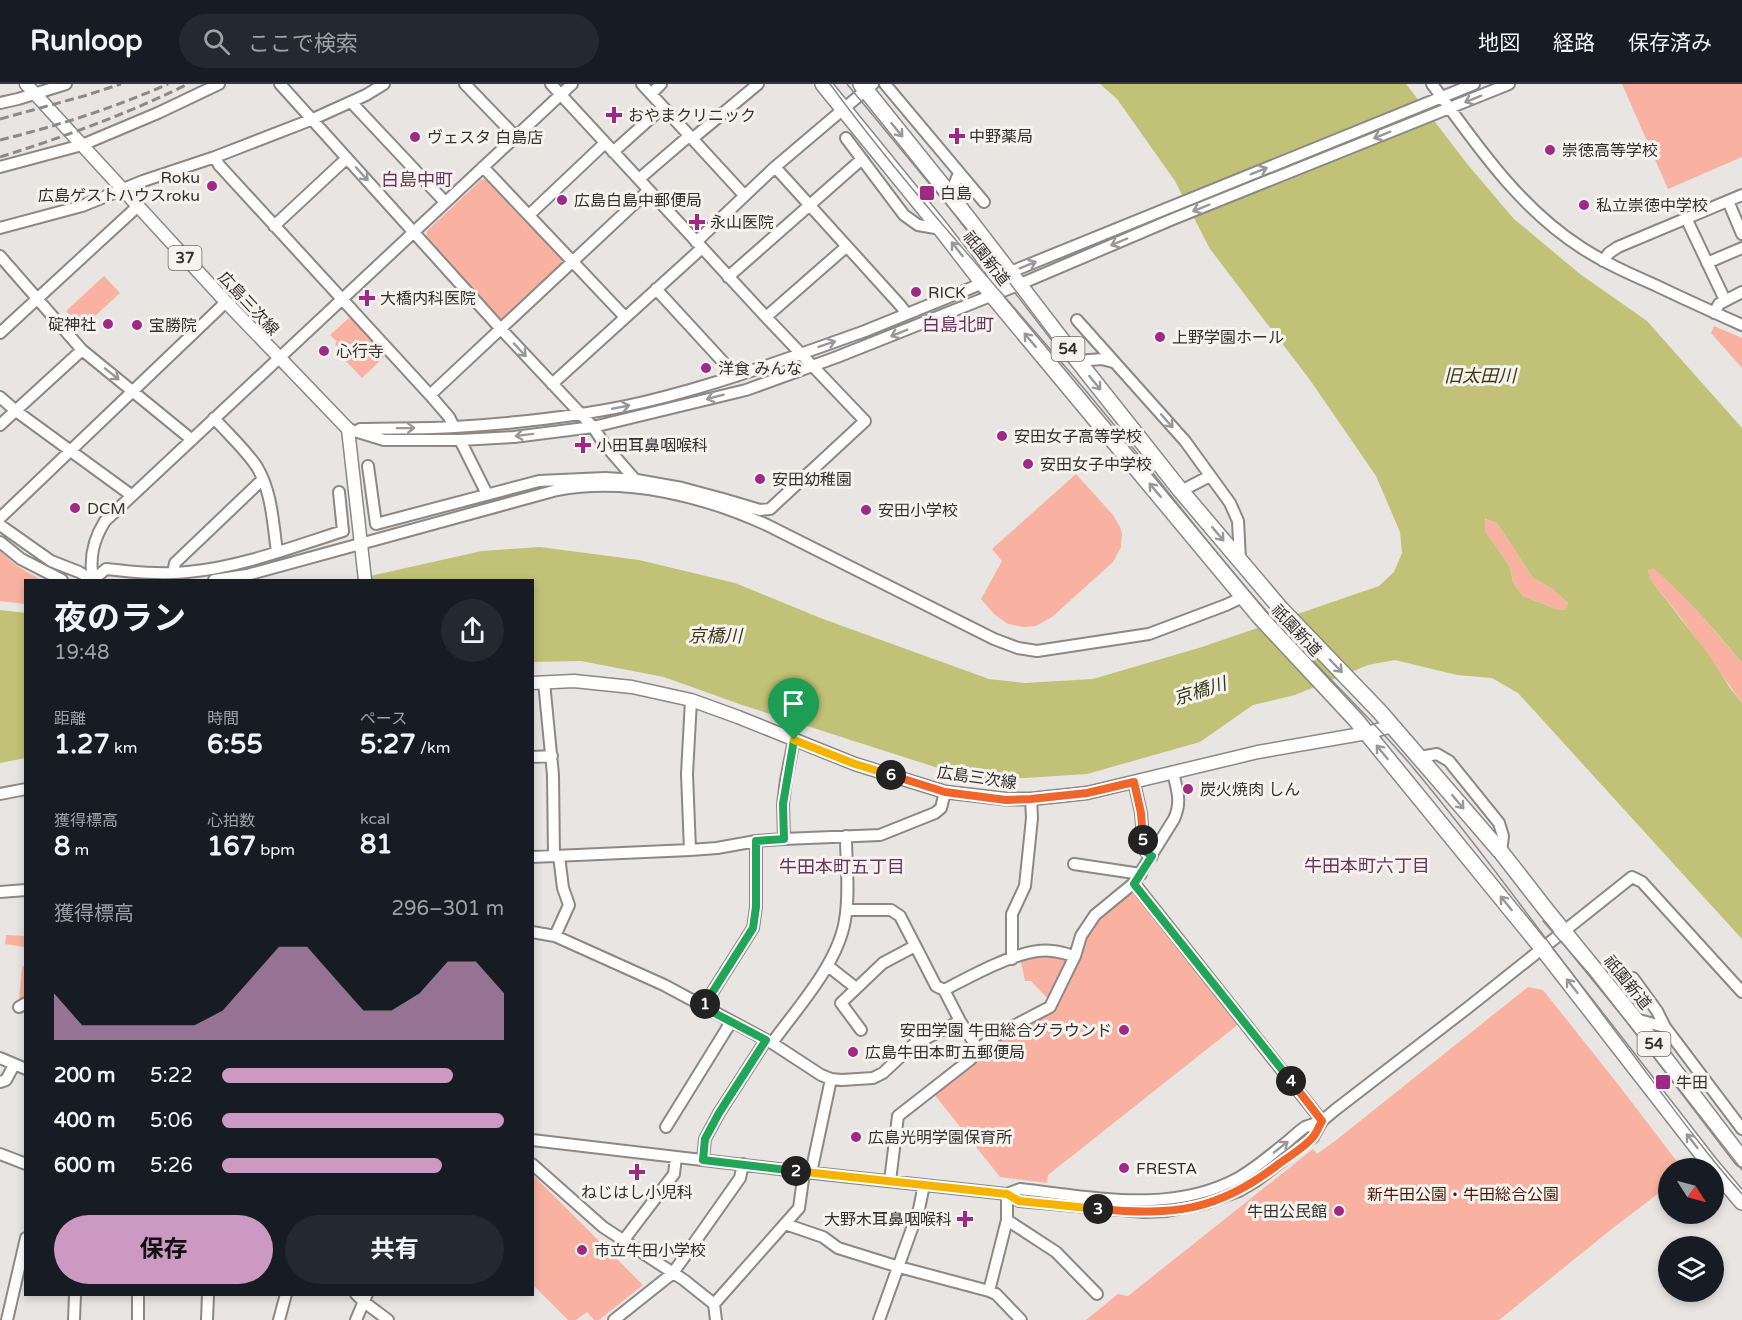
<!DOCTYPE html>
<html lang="ja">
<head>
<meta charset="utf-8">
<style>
  :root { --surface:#171b24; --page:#242831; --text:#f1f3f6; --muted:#9ea1a6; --line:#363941; --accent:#cc99c3 }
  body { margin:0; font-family:"Varela Round","Noto Sans JP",sans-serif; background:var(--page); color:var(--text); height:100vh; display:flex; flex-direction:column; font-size:22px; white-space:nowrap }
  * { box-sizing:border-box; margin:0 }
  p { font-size:20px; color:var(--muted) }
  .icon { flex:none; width:33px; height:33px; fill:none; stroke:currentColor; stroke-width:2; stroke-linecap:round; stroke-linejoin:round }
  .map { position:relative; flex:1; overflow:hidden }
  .sheet { position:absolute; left:24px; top:495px; width:510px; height:717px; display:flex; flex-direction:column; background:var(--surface); border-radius:0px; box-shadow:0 3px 9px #0003 }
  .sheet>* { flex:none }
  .needle { width:39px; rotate:126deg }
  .tools { position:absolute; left:1658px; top:1074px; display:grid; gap:12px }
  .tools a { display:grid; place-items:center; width:66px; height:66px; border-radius:50%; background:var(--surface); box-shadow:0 3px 9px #0003; font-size:30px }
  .pin { position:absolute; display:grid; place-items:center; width:51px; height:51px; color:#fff; margin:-62px -26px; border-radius:50% 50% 50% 0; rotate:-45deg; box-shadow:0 0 6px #0007 }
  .pin .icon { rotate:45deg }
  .km { position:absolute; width:30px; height:30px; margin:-15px; border-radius:50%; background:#222; color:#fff; font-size:16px; line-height:30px; text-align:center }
  .round { display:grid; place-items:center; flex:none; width:63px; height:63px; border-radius:32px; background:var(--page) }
  .summary { display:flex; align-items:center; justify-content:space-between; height:102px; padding:0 30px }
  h1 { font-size:33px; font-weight:700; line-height:45px }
  .metrics { display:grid; grid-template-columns:repeat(3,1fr); gap:9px; height:102px; padding:6px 30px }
  .metrics div { display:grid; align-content:center }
  .metrics b { font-size:26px; font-weight:700 }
  .metrics small { font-size:16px; font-weight:400 }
  .metrics p { font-size:16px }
  .chart { height:168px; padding:12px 30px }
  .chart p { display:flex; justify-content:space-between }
  .chart svg { width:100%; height:108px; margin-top:6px; fill:var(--accent); opacity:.7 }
  .button { display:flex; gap:12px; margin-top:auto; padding:12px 30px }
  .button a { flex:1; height:69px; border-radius:36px; background:var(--accent); color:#111; font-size:24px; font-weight:700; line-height:69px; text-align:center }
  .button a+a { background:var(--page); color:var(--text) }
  ul { padding:0 30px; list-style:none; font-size:20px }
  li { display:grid; grid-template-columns:96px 72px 1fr; align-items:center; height:45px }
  li i { height:15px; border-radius:8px; background:var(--accent) }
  header { display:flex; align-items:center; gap:36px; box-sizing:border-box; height:84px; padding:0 30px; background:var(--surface); border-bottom:2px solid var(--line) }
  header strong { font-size:28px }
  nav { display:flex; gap:33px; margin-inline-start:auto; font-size:21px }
  .search { width:420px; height:54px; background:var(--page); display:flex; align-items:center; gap:15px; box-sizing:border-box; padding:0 21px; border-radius:33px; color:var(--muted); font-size:22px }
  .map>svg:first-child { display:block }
</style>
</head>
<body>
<header>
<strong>Runloop</strong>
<div class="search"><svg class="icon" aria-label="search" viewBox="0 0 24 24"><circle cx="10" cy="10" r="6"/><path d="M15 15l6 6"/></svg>ここで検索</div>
<nav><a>地図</a><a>経路</a><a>保存済み</a></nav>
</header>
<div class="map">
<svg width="1742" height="1236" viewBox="0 0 1742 1236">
  <rect width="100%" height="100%" fill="#e8e5e2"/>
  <path fill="#f9b2a1" d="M1622 0H1742V73L1668 105Z
    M482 95 487 96 562 176V181L505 235 495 234 426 156 427 147Z
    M104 192 120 209 82 244 66 227Z
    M350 233 386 271 362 294 341 272 344 269 335 260 337 258 330 251Z
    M1714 242 1742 254V284L1711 249Z
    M1076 390 1113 431 1120 443 1122 450 1121 463 1113 478 1052 533 1036 542 1023 543 1008 540 995 531 981 515 1002 477 992 465Z
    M1484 435 1497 439 1533 494 1551 504 1568 519 1565 526 1556 525 1523 512 1513 499 1510 483 1485 447Z
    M0 467 17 482 41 496H26L25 520 0 517Z
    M1652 483 1675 503 1701 531 1742 579V619L1682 535 1650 495 1648 486Z
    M1131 810H1138L1240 939 1048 1091 1047 1099 1000 1093 934 1010 1004 954 1055 927 1081 872 1085 856 1099 835Z
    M6 851 25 852V914L19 918 22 883 24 882V863L5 860Z
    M1033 870 1069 873 1049 916 1031 897H1025L1020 873Z
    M1528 903 1543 906 1617 999 1682 1084H1668V1102L1613 1144 1499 1236H1086L1118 1210 1128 1212 1313 1065 1317 1070 1335 1057Z
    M533 1091 643 1201 599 1236H594L587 1228 576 1236H568L533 1201Z"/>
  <path fill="#c1c277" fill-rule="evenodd" d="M1100 0H1406L1468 81 1514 135 1580 190 1647 237 1742 344V579C1714 545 1686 512 1653 484L1648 486 1650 495 1709 571 1730 604 1742 619V855L1518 609 1492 594 1457 591 1395 576 1368 581 1295 611 1253 621 1200 658 1087 690 1025 694 966 693 742 621 664 593 581 577 533 578 532 496H352L482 467 540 463 639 476 735 499 823 535 989 595 1025 599 1093 595 1202 563 1379 502 1394 488 1402 469 1400 448 1376 392 1310 296 1210 165 1175 97 1117 15ZM1485 435 1497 439 1533 494 1551 504 1568 519 1565 526 1556 525 1523 512 1513 499 1510 483 1485 447Z
    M0 526 26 529 25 674 0 679Z"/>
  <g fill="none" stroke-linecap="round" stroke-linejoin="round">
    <g stroke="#8b8885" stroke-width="14">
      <path id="minor" d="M280 0 500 244 593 343 605 361 638 399
        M465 0 516 53
        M642 0 744 111
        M885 0 984 118
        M1432 0C1476 60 1518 123 1582 164 1605 179 1630 190 1655 201 1684 215 1713 228 1742 241
        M651 10 661 0
        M351 18 445 118
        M0 19 18 15 66 0
        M846 54 904 131 918 141 941 145
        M692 55 758 0
        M613 68 663 23
        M215 73 219 81 430 311 449 333 454 343
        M0 83 82 61 158 29 219 0
        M483 83 625 233
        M775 83 900 221 907 230
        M639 95 689 52
        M950 111 959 89
        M1728 117 1742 150
        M529 131 605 59
        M1686 134 1725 216
        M274 142 347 74
        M0 144 82 122 143 97 215 73 313 35 366 11 384 0
        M696 158 775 83 873 0
        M0 172 82 266 191 355
        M1603 177 1609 169 1618 163 1742 111
        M1707 179 1742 164
        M728 193 862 75
        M656 205 736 292
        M1714 229 1719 220 1742 208
        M766 233 846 163
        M1077 236 1185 357 1230 419 1238 437 1240 476
        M0 249 138 122
        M1078 277 1102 275 1113 278
        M552 300 702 164
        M430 311 649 106
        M0 313 16 327 131 411
        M214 334C228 350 245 365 257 383 272 408 273 440 277 468
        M0 341 82 266
        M348 345 384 356H460L514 353 593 343 746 306 837 273 1018 201 1173 135 1509 0
        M360 345C392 344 424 345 455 343 519 339 583 332 644 318 720 300 792 273 865 247L1474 0
        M460 356 487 410
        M368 382 376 440 539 397 605 394 637 396 682 404 723 415 760 426 770 425 865 337 766 233 551 0
        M1181 407 1210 392
        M0 434 226 218
        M0 441 51 477 79 488 93 496 106 485C133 488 161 491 188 488 241 483 293 463 343 447L339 408
        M0 458 21 475 62 496
        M173 489 175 479 263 395
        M93 496C89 474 93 456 105 437L572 0
        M214 496 247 491 557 406C628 393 703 412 767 441L994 555 1018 564 1037 567 1149 550 1226 521 1243 513
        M544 598 553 691 554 772
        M532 673 552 672
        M1420 673 1437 670 1449 677 1499 739 1503 752 1501 768
        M1134 698 1141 729 1144 765 1146 768 1152 772
        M0 710 26 705
        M784 755 783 720 786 696 794 656
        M690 766 687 690 691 616
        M532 773 690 766 717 764 756 757 784 755 880 751 935 729 941 724 945 708
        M1074 780 1141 790
        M1134 799 1322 1037
        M0 808 26 806
        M847 826H891L900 832 936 902 944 906 960 937
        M532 848 555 852 664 901 772 959 821 991 831 995 842 996 873 994 883 989 913 961 960 937 978 965
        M555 852 569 821 563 804 559 772
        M1012 875V830L1025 802 1032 734 1031 715
        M828 882 856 904
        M1633 894 1657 927 1665 943 1742 1045
        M944 906C969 893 1011 870 1038 867 1051 865 1063 869 1075 872
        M19 923 26 919
        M703 923 753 844 756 823V757
        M1635 935 1665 943
        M861 946 841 919 883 879 915 862
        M772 959C797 924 838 880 845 836 850 809 846 779 846 752
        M0 974 26 985
        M0 998 6 996 14 981
        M666 1043 731 938
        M532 1056 804 1088 1007 1110 1020 1105C1093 1113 1172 1131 1240 1093 1257 1083 1272 1070 1287 1058 1293 1053 1299 1047 1305 1043 1311 1041 1317 1039 1322 1037
        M0 1070 26 1080
        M703 1076 705 1055 719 1029 766 956
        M532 1080 603 1143 684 1196 714 1220
        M811 1089 831 995
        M890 1097 898 1032 971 975 978 965 1000 949 1050 923 1075 872 1081 852 1095 831 1134 799 1174 735C1182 717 1177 707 1173 688
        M1007 1110 1019 1117 1144 1128 1167 1127 1203 1120 1239 1107 1256 1097 1313 1053 1322 1037 1335 1026 1470 922 1632 793 1642 798 1742 908
        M1007 1110V1136L1056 1168 1097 1210
        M785 1140 823 1153 838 1164 899 1183 989 1207 996 1210 1021 1236
        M623 1157 674 1090 676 1073
        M989 1207 1007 1136
        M356 1210 364 1218 388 1236
        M7 1236 26 1154
        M74 1236 75 1210
        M138 1236V1210
        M207 1236 208 1210
        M279 1236 286 1210
        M356 1236 367 1210
        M614 1236 673 1189 740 1094 743 1080
        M716 1236 714 1220 799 1124 804 1088
        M879 1236 919 1125 924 1101"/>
    </g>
    <g stroke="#8b8885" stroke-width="15">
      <path id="major" d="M26 0 226 218 348 345 365 496
        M532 599 574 597 632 603 691 616 738 633 855 680 945 708 1006 715H1031L1087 709 1258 668 1367 649 1392 642"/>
    </g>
    <g stroke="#8b8885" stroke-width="18">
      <path id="highway" d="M823 0 941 145 992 211 1259 532 1356 636 1542 864 1710 1080 1742 1118
        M861 0 950 111 1078 277 1181 407 1281 525 1380 628 1501 768 1547 827 1635 935 1742 1075"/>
    </g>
    <use href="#minor" stroke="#fff" stroke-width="10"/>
    <use href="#major" stroke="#fff" stroke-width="12"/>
    <use href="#highway" stroke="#fff" stroke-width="15"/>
    <path stroke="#8c8a88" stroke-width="1.5" d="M830 0C906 103 992 197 1075 294 1141 371 1201 453 1268 529 1314 581 1366 628 1411 681 1488 774 1558 872 1631 968 1667 1016 1702 1065 1742 1110
      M847 0 994 178 1059 264
      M1543 837 1590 891 1742 1086"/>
    <path stroke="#8c8a88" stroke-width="3" stroke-dasharray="9 4.5" stroke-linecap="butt" d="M0 35 84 12 121 0
      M0 56C57 42 114 24 168 0
      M0 73C64 53 127 30 188 0"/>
  </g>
  <defs><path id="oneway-shaft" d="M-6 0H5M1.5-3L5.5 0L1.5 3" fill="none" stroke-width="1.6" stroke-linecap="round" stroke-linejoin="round" transform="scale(1.5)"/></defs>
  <g stroke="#989898">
    <use href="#oneway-shaft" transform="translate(1473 15) rotate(158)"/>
    <use href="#oneway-shaft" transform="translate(897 46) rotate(51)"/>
    <use href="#oneway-shaft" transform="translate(1382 51) rotate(158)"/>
    <use href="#oneway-shaft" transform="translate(1259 87) rotate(-22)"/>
    <use href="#oneway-shaft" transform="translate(362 90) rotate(48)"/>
    <use href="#oneway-shaft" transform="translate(1201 124) rotate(158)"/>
    <use href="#oneway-shaft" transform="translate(1119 158) rotate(157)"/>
    <use href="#oneway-shaft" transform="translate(957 165) rotate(-128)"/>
    <use href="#oneway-shaft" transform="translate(1028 181) rotate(-22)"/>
    <use href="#oneway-shaft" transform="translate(899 249) rotate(158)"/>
    <use href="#oneway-shaft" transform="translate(1030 256) rotate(-130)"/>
    <use href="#oneway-shaft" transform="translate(827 260) rotate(-19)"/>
    <use href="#oneway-shaft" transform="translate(520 266) rotate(47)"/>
    <use href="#oneway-shaft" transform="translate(112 290) rotate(39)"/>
    <use href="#oneway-shaft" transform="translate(1095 299) rotate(51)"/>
    <use href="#oneway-shaft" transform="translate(715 313) rotate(165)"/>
    <use href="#oneway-shaft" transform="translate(621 323) rotate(-11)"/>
    <use href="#oneway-shaft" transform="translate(1167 337) rotate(48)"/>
    <use href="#oneway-shaft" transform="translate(406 344) rotate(-1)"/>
    <use href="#oneway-shaft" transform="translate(524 351) rotate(173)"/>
    <use href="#oneway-shaft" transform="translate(1155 406) rotate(-130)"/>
    <use href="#oneway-shaft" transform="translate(1218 450) rotate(50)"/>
    <use href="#oneway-shaft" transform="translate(1336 582) rotate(46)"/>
    <use href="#oneway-shaft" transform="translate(1382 668) rotate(-129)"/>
    <use href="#oneway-shaft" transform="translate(1458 718) rotate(50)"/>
    <use href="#oneway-shaft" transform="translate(1506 819) rotate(-129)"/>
    <use href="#oneway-shaft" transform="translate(1572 902) rotate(-128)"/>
    <use href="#oneway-shaft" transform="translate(1692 1057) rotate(-128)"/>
    <use href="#oneway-shaft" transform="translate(1281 1063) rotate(-38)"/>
  </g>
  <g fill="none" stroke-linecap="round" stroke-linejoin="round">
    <g stroke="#fff" stroke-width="12">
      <path id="split-1" d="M705 920 753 844 756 823V757L784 755 783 720 794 656"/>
    </g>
    <g stroke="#fff" stroke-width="12">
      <path id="split-2" d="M705 920 703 923 766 956 719 1029 705 1055 703 1076 796 1087"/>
    </g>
    <g stroke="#fff" stroke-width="12">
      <path id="split-3" d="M796 1087 1007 1110 1019 1117 1098 1125"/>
    </g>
    <g stroke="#fff" stroke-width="12">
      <path id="split-4" d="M1098 1125C1175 1132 1219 1127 1280 1079 1291 1071 1305 1063 1313 1053 1317 1048 1319 1042 1322 1037L1291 997"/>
    </g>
    <g stroke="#fff" stroke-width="12">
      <path id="split-5" d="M1143 756 1146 768 1152 772 1134 800 1291 997"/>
    </g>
    <g stroke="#fff" stroke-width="12">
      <path id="split-6" d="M891 691 945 708 1006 716 1031 715 1087 709 1134 698 1141 729 1143 756"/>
    </g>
    <g stroke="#fff" stroke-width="12">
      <path id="split-7" d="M794 656 855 680 891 691"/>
    </g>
    <use href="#split-1" stroke="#22a559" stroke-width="8"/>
    <use href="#split-2" stroke="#22a559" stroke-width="8"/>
    <use href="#split-3" stroke="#f5b400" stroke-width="8"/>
    <use href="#split-4" stroke="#f0652b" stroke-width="8"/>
    <use href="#split-5" stroke="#22a559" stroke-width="8"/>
    <use href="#split-6" stroke="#f0652b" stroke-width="8"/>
    <use href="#split-7" stroke="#f5b400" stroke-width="8"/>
  </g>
  <g fill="#9e2a85" stroke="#f6f3ef" stroke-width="2">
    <path d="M611 22h6v6h6v6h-6v6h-6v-6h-6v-6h6z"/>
    <path d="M954 43h6v6h6v6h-6v6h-6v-6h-6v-6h6z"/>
    <circle cx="415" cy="53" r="6"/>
    <circle cx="1550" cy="66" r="6"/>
    <circle cx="212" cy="102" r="6"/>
    <rect x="919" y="101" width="16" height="16" rx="3"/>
    <circle cx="562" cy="116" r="6"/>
    <circle cx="1584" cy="121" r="6"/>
    <path d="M694 129h6v6h6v6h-6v6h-6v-6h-6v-6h6z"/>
    <circle cx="916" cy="208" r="6"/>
    <path d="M364 205h6v6h6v6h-6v6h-6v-6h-6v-6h6z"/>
    <circle cx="108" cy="240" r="6"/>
    <circle cx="137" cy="241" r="6"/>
    <circle cx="1160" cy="253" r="6"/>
    <circle cx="324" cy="267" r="6"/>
    <circle cx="706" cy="284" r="6"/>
    <circle cx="1002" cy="352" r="6"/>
    <path d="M580 352h6v6h6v6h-6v6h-6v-6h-6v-6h6z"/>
    <circle cx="1028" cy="380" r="6"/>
    <circle cx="760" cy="395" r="6"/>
    <circle cx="75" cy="424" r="6"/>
    <circle cx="866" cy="426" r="6"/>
    <circle cx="1188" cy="705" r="6"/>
    <circle cx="1124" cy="946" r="6"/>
    <circle cx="853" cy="968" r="6"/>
    <rect x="1655" y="990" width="16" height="16" rx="3"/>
    <circle cx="856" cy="1053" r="6"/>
    <circle cx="1124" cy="1084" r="6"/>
    <path d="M634 1079h6v6h6v6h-6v6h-6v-6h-6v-6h6z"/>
    <circle cx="1339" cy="1127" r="6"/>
    <path d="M962 1126h6v6h6v6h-6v6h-6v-6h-6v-6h6z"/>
    <circle cx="582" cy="1166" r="6"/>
  </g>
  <g text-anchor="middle" stroke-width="6" stroke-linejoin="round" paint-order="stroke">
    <g fill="#f6f3ef" stroke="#6d6b69" stroke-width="1.5">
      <rect x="168.5" y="162" width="33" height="24" rx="4.5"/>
      <rect x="1051.5" y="253" width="33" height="24" rx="4.5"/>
      <rect x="1637.5" y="948" width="33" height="24" rx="4.5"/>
    </g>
    <g font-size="15" font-weight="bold" fill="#323130">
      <text x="185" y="179">37</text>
      <text x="1068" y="270">54</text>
      <text x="1654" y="965">54</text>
    </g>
    <g font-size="16" fill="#323130" stroke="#f6f3ef" text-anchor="start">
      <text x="628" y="37">おやまクリニック</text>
      <text x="969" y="58">中野薬局</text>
      <text x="427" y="59">ヴェスタ 白島店</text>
      <text x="1562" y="72">崇徳高等学校</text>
      <text x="200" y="99" text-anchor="end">Roku<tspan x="200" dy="18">広島ゲストハウスroku</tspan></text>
      <text x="940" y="115">白島</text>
      <text x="574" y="122">広島白島中郵便局</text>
      <text x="1596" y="127">私立崇徳中学校</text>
      <text x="710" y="144">永山医院</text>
      <text x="928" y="214">RICK</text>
      <text x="380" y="220">大橋内科医院</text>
      <text x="96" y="246" text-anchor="end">碇神社</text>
      <text x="149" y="247">宝勝院</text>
      <text x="1172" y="259">上野学園ホール</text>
      <text x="336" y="273">心行寺</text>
      <text x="718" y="290">洋食 みんな</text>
      <text x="1014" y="358">安田女子高等学校</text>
      <text x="596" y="367">小田耳鼻咽喉科</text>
      <text x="1040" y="386">安田女子中学校</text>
      <text x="772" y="401">安田幼稚園</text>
      <text x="87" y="430">DCM</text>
      <text x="878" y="432">安田小学校</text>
      <text x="1200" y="711">炭火焼肉 しん</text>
      <text x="1112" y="952" text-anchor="end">安田学園 牛田総合グラウンド</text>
      <text x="865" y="974">広島牛田本町五郵便局</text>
      <text x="1676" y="1004">牛田</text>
      <text x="868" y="1059">広島光明学園保育所</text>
      <text x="1136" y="1090">FRESTA</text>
      <text x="637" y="1114" text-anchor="middle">ねじはし小児科</text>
      <text x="1327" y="1133" text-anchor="end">牛田公民館</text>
      <text x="952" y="1141" text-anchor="end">大野木耳鼻咽喉科</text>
      <text x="594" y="1172">市立牛田小学校</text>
    </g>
    <g font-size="16" fill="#323130" stroke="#f6f3ef">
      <text transform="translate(987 174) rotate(52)" y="6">祇園新道</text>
      <text transform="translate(249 219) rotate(47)" y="6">広島三次線</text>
      <text transform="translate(1297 546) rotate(47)" y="6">祇園新道</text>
      <text transform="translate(977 693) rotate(8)" y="6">広島三次線</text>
      <text transform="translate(1628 898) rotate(51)" y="6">祇園新道</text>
    </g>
    <g font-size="16" fill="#551203" stroke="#f6f3ef">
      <text x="1463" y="1116">新牛田公園・牛田総合公園</text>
    </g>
    <g font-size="18" fill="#6a315b" stroke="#f6f3ef">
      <text x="417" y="102">白島中町</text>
      <text x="958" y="247">白島北町</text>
      <text x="1367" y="788">牛田本町六丁目</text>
      <text x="842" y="789">牛田本町五丁目</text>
    </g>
    <g font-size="18" font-style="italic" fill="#373716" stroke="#f6f3ef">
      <text x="1480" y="298">旧太田川</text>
      <text x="715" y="558">京橋川</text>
      <text transform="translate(1200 607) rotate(-17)" y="6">京橋川</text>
    </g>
  </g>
</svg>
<div class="tools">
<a><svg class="needle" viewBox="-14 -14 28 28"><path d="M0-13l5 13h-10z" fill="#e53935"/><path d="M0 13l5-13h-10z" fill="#9ea1a6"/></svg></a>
<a><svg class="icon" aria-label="layers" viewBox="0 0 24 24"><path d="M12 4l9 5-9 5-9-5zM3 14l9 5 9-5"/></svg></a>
</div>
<div class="pin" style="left:794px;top:656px;background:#1e9e55"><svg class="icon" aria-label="arrive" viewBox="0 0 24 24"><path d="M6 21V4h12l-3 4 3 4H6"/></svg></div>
<b class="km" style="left:705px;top:920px">1</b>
<b class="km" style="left:796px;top:1087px">2</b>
<b class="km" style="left:1098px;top:1125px">3</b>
<b class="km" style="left:1291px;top:997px">4</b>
<b class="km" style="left:1143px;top:756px">5</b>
<b class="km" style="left:891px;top:691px">6</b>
<section class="sheet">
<div class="summary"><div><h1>夜のラン</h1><p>19:48</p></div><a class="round"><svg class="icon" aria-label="share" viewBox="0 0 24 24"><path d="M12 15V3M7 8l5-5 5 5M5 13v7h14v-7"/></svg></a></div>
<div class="metrics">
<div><p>距離</p><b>1.27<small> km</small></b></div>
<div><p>時間</p><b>6:55</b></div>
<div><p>ペース</p><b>5:27<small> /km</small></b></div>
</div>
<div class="metrics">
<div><p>獲得標高</p><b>8<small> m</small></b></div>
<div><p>心拍数</p><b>167<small> bpm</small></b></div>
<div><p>kcal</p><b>81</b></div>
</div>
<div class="chart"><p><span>獲得標高</span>296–301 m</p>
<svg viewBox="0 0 160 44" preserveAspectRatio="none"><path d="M0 44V25L10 38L20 38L30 38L40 38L50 38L60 32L70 19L80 6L90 6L100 19L110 32L120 32L130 25L140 12L150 12L160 25V44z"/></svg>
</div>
<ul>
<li><b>200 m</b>5:22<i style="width:82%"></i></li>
<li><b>400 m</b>5:06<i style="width:100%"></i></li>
<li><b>600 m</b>5:26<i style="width:78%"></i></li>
</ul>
<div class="button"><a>保存</a><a>共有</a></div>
</section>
</div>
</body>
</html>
